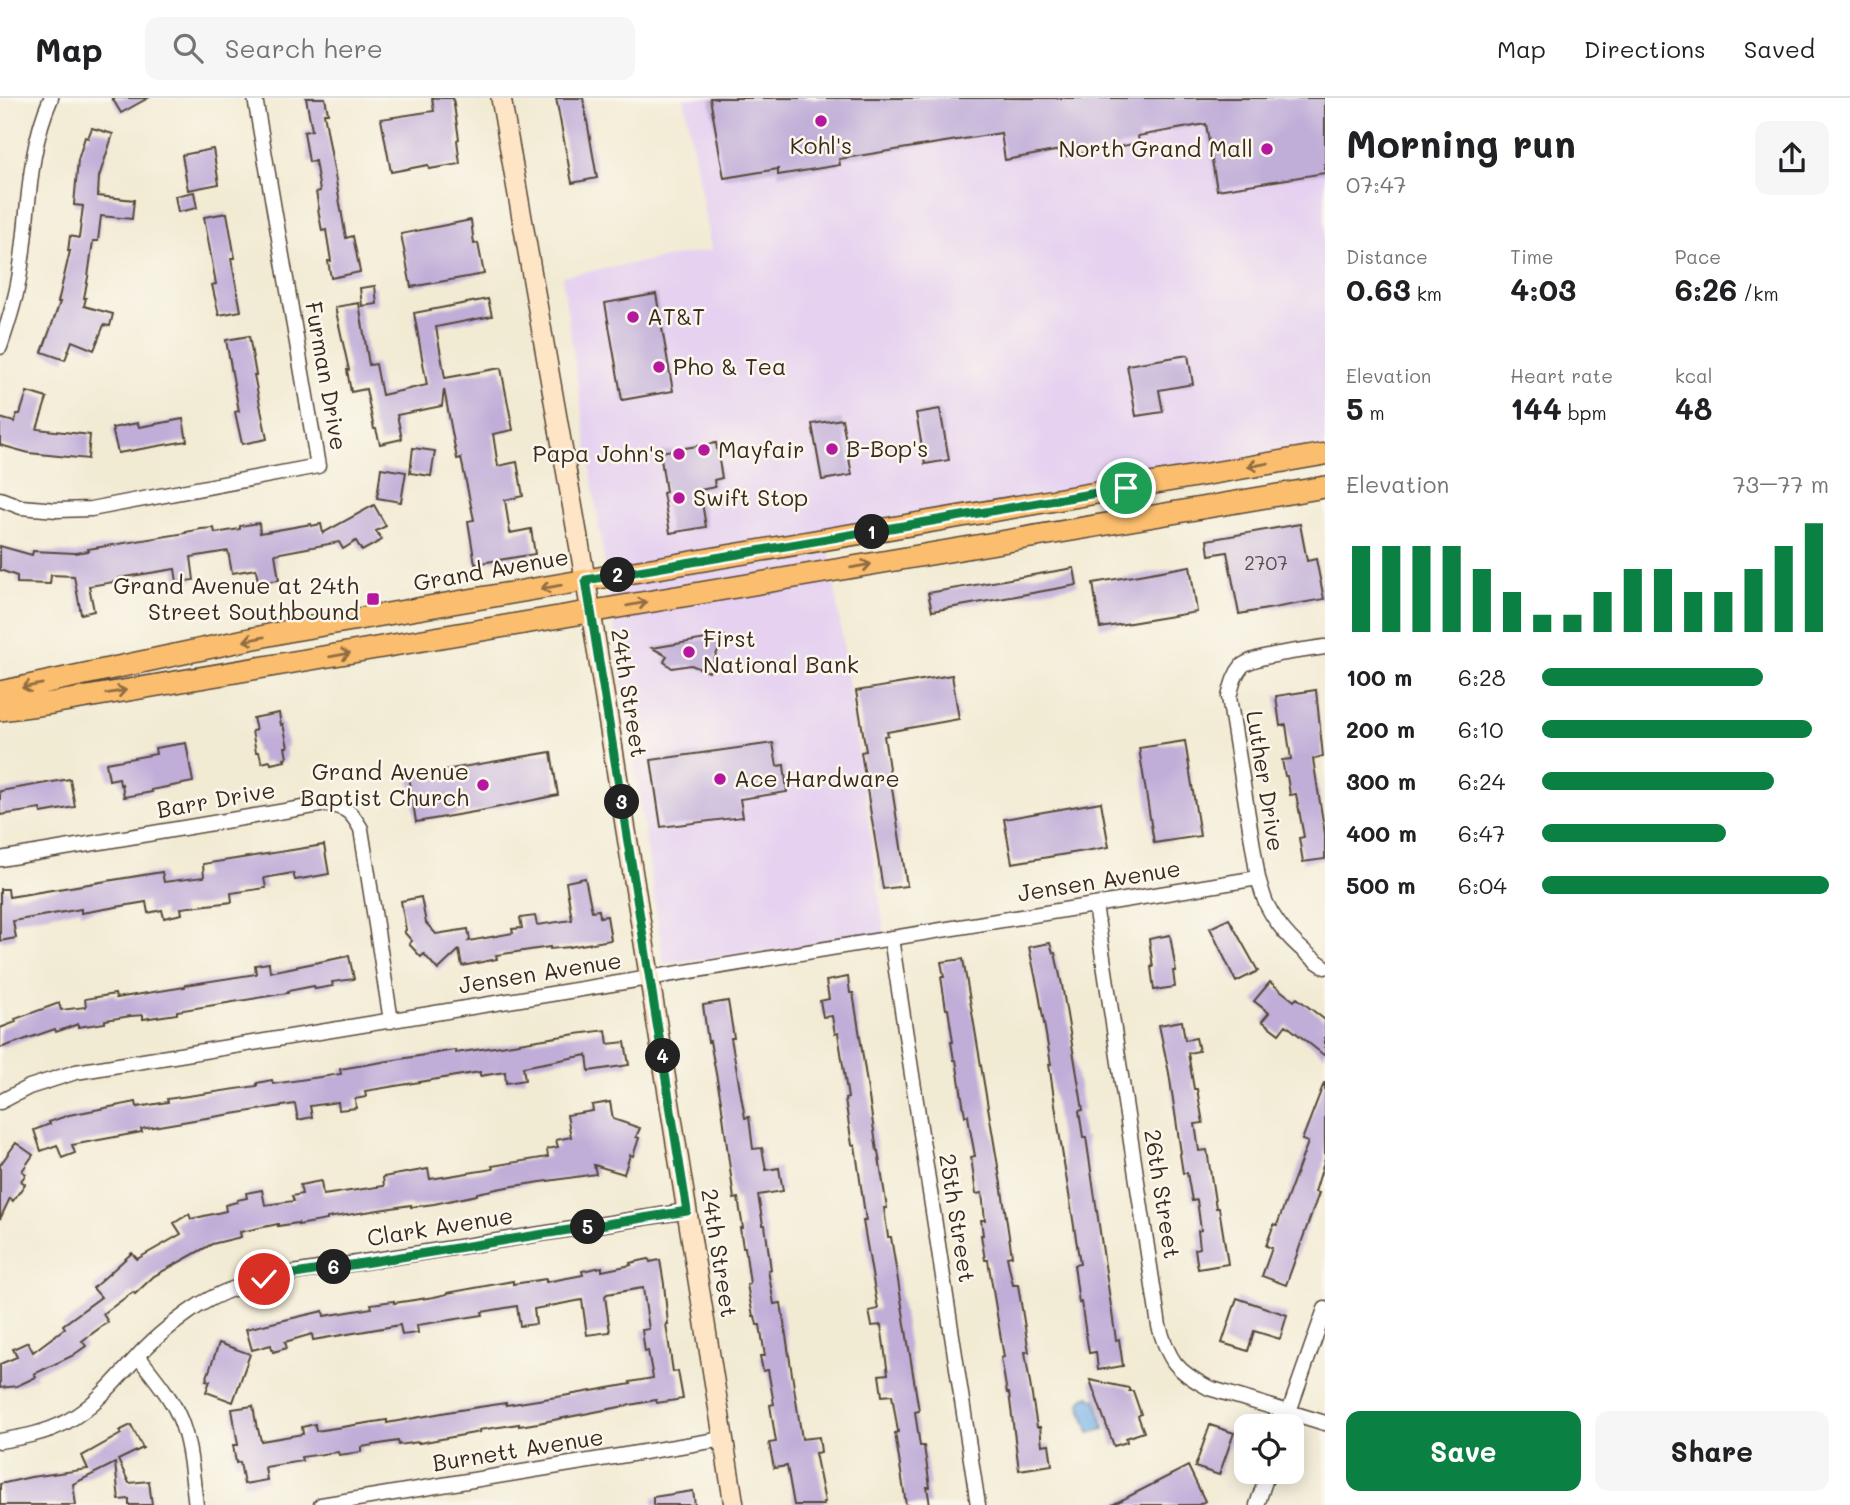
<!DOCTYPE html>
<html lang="en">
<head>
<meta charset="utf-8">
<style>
  :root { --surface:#fff; --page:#f6f6f6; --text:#202124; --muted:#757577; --line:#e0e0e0; --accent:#0b8043 }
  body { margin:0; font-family:Mali,sans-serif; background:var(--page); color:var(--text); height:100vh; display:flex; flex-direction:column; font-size:26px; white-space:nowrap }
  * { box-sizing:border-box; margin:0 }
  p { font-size:23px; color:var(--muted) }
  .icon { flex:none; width:38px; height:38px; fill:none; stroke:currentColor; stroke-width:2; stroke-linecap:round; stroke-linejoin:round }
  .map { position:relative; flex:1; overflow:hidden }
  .panel { display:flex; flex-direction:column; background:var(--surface); width:525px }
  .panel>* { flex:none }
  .fabs { position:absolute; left:1234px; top:1316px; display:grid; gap:14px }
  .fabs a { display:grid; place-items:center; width:70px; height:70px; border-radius:14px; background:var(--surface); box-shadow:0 4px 18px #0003; font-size:35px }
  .pin { position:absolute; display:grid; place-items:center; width:60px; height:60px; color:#fff; margin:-30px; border:4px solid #fff; border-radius:50%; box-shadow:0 2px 7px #0007 }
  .km { position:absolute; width:35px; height:35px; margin:-18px; border-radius:50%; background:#222; color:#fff; font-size:19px; line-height:35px; text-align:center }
  .round { display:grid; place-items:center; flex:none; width:74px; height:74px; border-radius:14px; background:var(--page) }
  .summary { display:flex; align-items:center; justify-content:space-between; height:119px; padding:0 21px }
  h1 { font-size:38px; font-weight:700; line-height:52px }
  .figures { display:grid; grid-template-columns:repeat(3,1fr); gap:10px; height:119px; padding:7px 21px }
  .figures div { display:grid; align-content:center }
  .figures b { font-size:30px; font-weight:700 }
  .figures small { font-size:19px; font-weight:400 }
  .figures p { font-size:19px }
  .chart { height:196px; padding:14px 21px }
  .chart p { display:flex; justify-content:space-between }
  .chart svg { width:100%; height:126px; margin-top:7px; stroke:var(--accent); stroke-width:6 }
  .primary-button { display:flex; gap:14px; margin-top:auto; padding:14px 21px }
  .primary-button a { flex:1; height:80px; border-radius:14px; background:var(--accent); color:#fff; font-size:28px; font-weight:700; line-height:80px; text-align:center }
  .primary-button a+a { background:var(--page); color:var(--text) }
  ul { padding:0 21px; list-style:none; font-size:23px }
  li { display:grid; grid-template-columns:112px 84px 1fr; align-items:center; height:52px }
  li i { height:18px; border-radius:9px; background:var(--accent) }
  header { display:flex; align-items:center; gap:42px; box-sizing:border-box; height:98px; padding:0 35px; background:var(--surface); border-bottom:2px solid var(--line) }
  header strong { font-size:33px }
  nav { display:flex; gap:38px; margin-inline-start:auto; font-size:24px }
  .search { width:490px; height:63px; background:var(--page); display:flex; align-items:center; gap:18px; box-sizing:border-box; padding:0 24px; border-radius:14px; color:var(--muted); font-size:26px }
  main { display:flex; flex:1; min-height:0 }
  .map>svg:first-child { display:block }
</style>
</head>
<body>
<header>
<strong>Map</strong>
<div class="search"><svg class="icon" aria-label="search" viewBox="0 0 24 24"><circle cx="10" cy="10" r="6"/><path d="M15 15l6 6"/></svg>Search here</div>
<nav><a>Map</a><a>Directions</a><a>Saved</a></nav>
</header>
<main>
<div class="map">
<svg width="1325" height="1407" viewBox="0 0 1325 1407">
  <rect width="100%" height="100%" fill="#fbf7ec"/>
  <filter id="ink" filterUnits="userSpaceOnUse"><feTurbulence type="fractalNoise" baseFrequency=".0143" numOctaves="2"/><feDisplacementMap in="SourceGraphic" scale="14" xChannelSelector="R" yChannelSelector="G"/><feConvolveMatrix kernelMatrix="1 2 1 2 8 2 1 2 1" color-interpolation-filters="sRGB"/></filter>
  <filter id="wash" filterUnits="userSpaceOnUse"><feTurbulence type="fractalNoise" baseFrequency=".00686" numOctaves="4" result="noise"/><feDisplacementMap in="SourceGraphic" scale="28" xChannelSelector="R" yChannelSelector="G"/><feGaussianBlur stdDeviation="1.57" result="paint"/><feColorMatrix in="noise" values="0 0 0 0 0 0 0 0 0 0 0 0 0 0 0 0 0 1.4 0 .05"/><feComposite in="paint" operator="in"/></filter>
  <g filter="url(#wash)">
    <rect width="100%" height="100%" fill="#f2ebd4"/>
    <path fill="#e6d2f0" d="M684 0H1325V351L827 435 885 838 664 866 562 178 711 152Z"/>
    <path fill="#75b1e7" stroke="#586e82" stroke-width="2" d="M1090 1298 1092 1301 1096 1300 1104 1331 1089 1335 1080 1305 1084 1300Z"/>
    <g id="blocks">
      <path fill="#c0add8" d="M112 0H148L121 15Z
        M306 0H325L328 15H324L346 140 353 138 360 174 331 180 328 163H331L326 132 322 133 318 111H319L316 94 320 93 315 63 309 64 304 34 312 32Z
        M432 0H453L459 41 457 42 460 66 429 71 428 67 391 74 381 21 434 13Z
        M556 0H583L597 80 572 85Z
        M710 0H1325V75L1217 92 1206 26 1138 38 1139 45 1067 58 1066 51 1005 62 1001 35 839 61 840 67 778 77V71L724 80Z
        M92 30 113 36 99 79 98 98 134 102 132 121 101 118 98 143H93L88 179 84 200H86L84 208 113 216 110 228 104 227 94 252 72 243 65 262 42 254 60 204H58L70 153H68L70 138 79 140 83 108 74 107 78 62 85 39 88 40Z
        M213 51 219 86 188 92 182 57Z
        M194 94 197 110 178 114 175 98Z
        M227 115 235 160H231L241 213 219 217 212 187 216 186 204 119Z
        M471 122 474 146 478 145 484 176 411 189 401 136Z
        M375 188 377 206 362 208 360 190Z
        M656 196 673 293 622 302 605 205Z
        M488 201 492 218 436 229 445 280 501 270 513 332 493 336 498 368 517 364 523 398 505 402 510 435 531 431 535 456 475 466 468 423 474 422 461 360 457 361 444 291 442 308 397 317 402 341 380 346 376 331H374L366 291 351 294 347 272H349L335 209 359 205 369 267 376 266 382 297 427 287 414 215Z
        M249 238 256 277H254L267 341 242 346 235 314 239 313 226 242Z
        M1188 257 1193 286 1159 292 1163 314 1136 318 1127 267Z
        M27 294 47 300 37 331 90 337 88 361 29 355 0 347V320L14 324 17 316H20Z
        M940 311 949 362 925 366 916 315Z
        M183 321 187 343 118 355 112 330 138 325 139 329Z
        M842 321 852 377 822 382 812 326Z
        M716 345 722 380 714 382 715 389 700 392 706 429 670 435 663 395 666 394 660 354Z
        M413 350 435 353 431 378 410 375Z
        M381 370 406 374 401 404 377 400Z
        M374 407 386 428 376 433 382 442 362 453 356 443 343 451 339 444 275 456 279 482 258 485 256 471 232 475 228 453 191 459 194 482 177 484 175 471 119 480 120 483 89 488 94 513 81 516 74 478 51 477 50 486 17 485V478L0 472V448L32 457 33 453 75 455 89 453 88 451 186 435V434L201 431 214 430 215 435 240 431V428L259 425 260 435 311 426V428L321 426 323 435Z
        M1300 426 1307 463 1316 461 1324 501 1239 516 1227 454 1209 457 1207 442Z
        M1190 468 1197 514 1100 530 1093 485Z
        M1074 470 1077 487 932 513 928 495Z
        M724 538 709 574 691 567 672 570 664 564 667 558 652 550Z
        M952 577 959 621 887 634 888 637 884 638 907 788 883 791 861 654 866 653 856 593Z
        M1316 592 1323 658 1313 661 1325 736V761L1303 764 1299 740 1304 739 1296 696 1290 697 1287 678H1285L1282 662 1291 661 1286 627 1280 628 1276 598Z
        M279 615 281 627 283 626 288 649H285L287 660 284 661 285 663 271 666 270 663 262 665 259 654H256L252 633 256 632 253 620Z
        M1185 643 1200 738 1154 745 1139 650Z
        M186 645 193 684 151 692 152 694 124 699 122 686 120 687 119 680 109 682 106 665 156 656 155 650Z
        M773 645 777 668 784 667 787 694 740 701 743 719 661 729 651 662Z
        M551 654 558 697 480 713 416 724 409 678Z
        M70 681 75 709 41 715 40 711 0 717V693Z
        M1101 704 1109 749 1012 765 1004 721Z
        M324 747 329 776 295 782 293 775 264 780 266 790 231 795 232 804 181 810 182 816 164 820 162 812 148 815 146 804 81 815V811L13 823 16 840 0 843V791H8L9 799 162 774 164 784 204 779 203 766Z
        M585 780 592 813 599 812 600 819 607 818 611 842 569 849 550 851V849L496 857 497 861 462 868 459 852 438 872 424 856 421 859 409 846 412 843 404 834 406 832 401 803 421 799 426 825 436 836 468 831 470 842 469 843 513 835 512 831 522 830 520 820 535 818 537 827 572 822 566 784Z
        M1229 821 1258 873 1236 884 1210 830Z
        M1170 837 1176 873H1173L1175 889 1154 892 1151 869H1153L1149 841Z
        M1050 845 1053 855H1055L1062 887 1083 1012 1079 1013 1083 1039H1086L1116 1242 1119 1241 1123 1268 1098 1272 1096 1254 1089 1255 1081 1204 1079 1205 1074 1167 1080 1166 1058 1027 1049 966H1051L1039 896 1029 849Z
        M349 858 354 881 332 884 333 888 315 891 314 888 288 893V895L177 913V916L143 921V917L131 918 105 922V925L78 929V926L56 934 55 931 0 950V930L16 924 15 921 59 905 61 912 86 909 85 901 115 896 116 900 185 889V887L256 876 255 867 269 865 270 874Z
        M963 861 1002 1092 1012 1158 1007 1159 1013 1187H1018L1029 1254H1025L1037 1329H1040L1042 1347 1049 1346 1052 1367 1019 1372 1009 1295H1007L1001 1260 1004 1259 988 1162H985L981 1137H983L981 1122H985L982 1095 976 1096 971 1059 975 1058 970 1031 968 1017 965 1018 956 962H954L951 944H953L948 911H946L941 879H944L941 864Z
        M848 879 850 895H853L859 932 877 1053H878L887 1110H884L888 1139H891L919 1313 915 1314 920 1348H924L930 1389H927L930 1407H906L895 1335 898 1334 892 1297 882 1298 879 1277 888 1276 881 1227 872 1228 869 1213 878 1211 863 1123H866L855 1047H852L845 1001 848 1000 838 935 835 936 832 918 823 919 820 903 829 901 826 883Z
        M1270 884 1294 903 1297 900 1325 922V958L1286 927 1279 936 1262 923 1269 915 1254 903Z
        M728 903 734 940H731L745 1020 749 1019 753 1051 762 1050 766 1072 779 1070 783 1093 758 1097 763 1127H765L771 1172H768L774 1206 781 1205 802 1341 819 1339 821 1354 815 1355 825 1404H823L824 1407H794L787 1368 774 1370 769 1345 776 1344 770 1307 774 1306 768 1272 763 1273 760 1258H765L760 1227H757L755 1218H753L747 1187 750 1186 745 1149H743L740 1130H743L738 1100 734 1101 721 1003 710 943 708 944 703 907Z
        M1182 923 1185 942 1196 940 1199 953 1188 955 1194 991H1197L1203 1025 1195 1026 1199 1053 1207 1052 1216 1110H1219L1228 1166 1198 1171 1195 1151 1200 1150 1198 1133 1201 1132 1197 1102 1192 1103 1187 1075H1183L1180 1056 1181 1055 1169 975 1159 927Z
        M606 932 608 946 625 944 629 967 589 973 587 957 523 969 525 982 506 985 505 974 480 978V974L365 993 366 999 355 1001 356 1010 339 1012 338 1004 310 1008 312 1019 298 1022 295 1006 200 1021 141 1031 142 1034 72 1047 75 1055 62 1060 57 1047 41 1053 34 1032 50 1026 49 1024 69 1017 136 1004 137 1009 168 1004 167 1001 257 988V985L272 982 273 986 341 976 340 971 455 952 456 955 469 953 576 936Z
        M1324 985H1325V1061L1315 1094 1319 1095 1286 1187 1262 1178 1272 1150 1266 1148 1274 1126 1277 1127 1308 1044 1302 1042Z
        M610 1004 613 1021 640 1030 636 1039 639 1040 633 1058 630 1057 624 1076 594 1067 596 1076 507 1089 477 1095V1097L434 1106 411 1109V1107L327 1120V1122L298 1127V1125L278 1128V1126L240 1134 241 1139 212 1146 154 1178 135 1196 133 1194 103 1216 108 1224 82 1243 86 1248 72 1258 34 1276 36 1279 17 1288 0 1290V1266L17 1259 13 1251 28 1244 33 1254 65 1230 63 1227 101 1199 93 1190 132 1155 137 1161 181 1136 174 1125 189 1116 191 1121 226 1113 225 1107 237 1104V1102L247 1100 246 1095 262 1092 265 1107 294 1103 292 1098 302 1096 300 1087 321 1083 323 1097 384 1088 383 1079 428 1071 430 1081 493 1071 492 1068 548 1059 547 1051 558 1049 556 1042 571 1039 567 1017 593 1013 592 1007Z
        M16 1045 33 1057 22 1073 26 1076 21 1083 25 1086 13 1103 10 1100 0 1121V1067Z
        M649 1161 650 1164 660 1162 664 1186 668 1226H666L673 1274 678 1273 683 1301 657 1305 656 1302 538 1325 519 1328V1326L479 1332 480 1334 419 1345V1344L399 1347 398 1343 361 1349V1354L339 1357 338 1354 301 1359 302 1363 265 1369 267 1382 244 1386 240 1364 236 1365 233 1347H238L232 1311 253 1308 257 1331H258L261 1343 303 1336 302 1329 315 1326 316 1333 387 1322V1325L453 1313 506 1305V1307L563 1298 631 1286 630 1284 653 1280 648 1253 645 1254 642 1232 649 1231 643 1190 607 1196 605 1198 610 1234 587 1237 582 1202 534 1211 536 1226 520 1228 517 1208 482 1214 483 1217 417 1227 418 1235 402 1237 400 1227 313 1242 312 1236 285 1244 287 1250 273 1254 271 1247 252 1252 246 1231 323 1213 324 1218 372 1210 371 1206 394 1203V1205L434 1199 447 1196V1195L513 1183V1186L546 1181V1184L583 1177 582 1173 602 1169V1173L631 1167 630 1165Z
        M1237 1200 1287 1217 1280 1241 1254 1233 1248 1253 1222 1245Z
        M219 1245 250 1256 233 1304 206 1294 210 1283 206 1282Z
        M1090 1282 1129 1290V1293H1133L1141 1316 1138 1318 1144 1334 1126 1340 1127 1344 1114 1348Z
        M131 1327 143 1350 118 1362 129 1385 149 1383 152 1407H129V1401L119 1402 115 1365 73 1386 76 1407H0V1386L31 1379 88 1371 82 1358 121 1336 119 1333Z
        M1210 1327 1234 1335 1219 1377 1195 1369Z
        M1188 1368 1205 1403 1198 1407H1112Z
        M693 1393 695 1407H653V1399Z"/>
    </g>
  </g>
  <g filter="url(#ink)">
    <use href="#blocks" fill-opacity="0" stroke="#564739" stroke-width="2"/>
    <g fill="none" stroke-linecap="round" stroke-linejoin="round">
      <g stroke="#564739" stroke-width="17">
        <path id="minor" d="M0 249C7 228 14 208 18 186 30 124 25 58 51 0
          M0 401 21 409 57 412 91 411 318 368 255 0
          M1325 549C1307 552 1254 557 1242 568 1234 577 1232 588 1229 599L1258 780C1261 789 1263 799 1267 807 1280 833 1301 853 1325 869
          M0 761 326 706C346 709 351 713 361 731L391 923
          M1095 807 1159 1228C1169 1263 1176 1273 1209 1290L1325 1325
          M891 840 978 1407
          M0 1004 29 989 76 974 1258 780
          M138 1258C152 1277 171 1298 180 1321 191 1348 192 1379 196 1407
          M1284 1328 1325 1211
          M0 1343C23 1339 46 1335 66 1324 95 1308 115 1283 137 1259 152 1242 171 1227 189 1214 220 1191 257 1182 293 1175L687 1113
          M321 1407 723 1341
          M1257 1407 1268 1374"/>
      </g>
      <g stroke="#564739" stroke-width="22">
        <path id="secondary" d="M501 0 591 514 734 1407"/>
      </g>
      <g stroke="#564739" stroke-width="24">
        <path id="primary" d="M0 594 288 533 1325 356
          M0 612 52 605 1325 389"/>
      </g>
      <use href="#minor" stroke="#fff" stroke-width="14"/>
      <use href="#secondary" stroke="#fde5c5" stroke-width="19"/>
      <use href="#primary" stroke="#fbbe6e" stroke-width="21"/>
    </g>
    <defs><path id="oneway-shaft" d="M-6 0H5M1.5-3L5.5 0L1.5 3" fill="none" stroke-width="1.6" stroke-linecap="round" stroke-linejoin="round" transform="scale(1.75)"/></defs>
    <g stroke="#916d42">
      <use href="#oneway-shaft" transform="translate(1258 367) rotate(170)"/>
      <use href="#oneway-shaft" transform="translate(861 468) rotate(-10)"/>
      <use href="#oneway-shaft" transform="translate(551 489) rotate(170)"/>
      <use href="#oneway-shaft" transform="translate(637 506) rotate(-10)"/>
      <use href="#oneway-shaft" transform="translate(254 541) rotate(168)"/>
      <use href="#oneway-shaft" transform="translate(340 557) rotate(-10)"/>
      <use href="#oneway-shaft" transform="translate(32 588) rotate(169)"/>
      <use href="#oneway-shaft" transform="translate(116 594) rotate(-10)"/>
    </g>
  </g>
  <g fill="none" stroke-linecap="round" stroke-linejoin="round" filter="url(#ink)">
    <g stroke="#fff" stroke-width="14">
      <path id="route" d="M264 1181 687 1113 586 482 1126 390"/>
    </g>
    <use href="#route" stroke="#0b8043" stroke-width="9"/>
  </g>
  <g fill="#b5179e" stroke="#fbf7ec" stroke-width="2.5">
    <circle cx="821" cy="23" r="7"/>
    <circle cx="1267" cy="51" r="7"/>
    <circle cx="633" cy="219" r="7"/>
    <circle cx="659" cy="269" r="7"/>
    <circle cx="832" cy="351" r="7"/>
    <circle cx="704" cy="352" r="7"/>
    <circle cx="679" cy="356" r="7"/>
    <circle cx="679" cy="400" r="7"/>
    <rect x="366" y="494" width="14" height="14" rx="3.5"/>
    <circle cx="689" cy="554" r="7"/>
    <circle cx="720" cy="681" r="7"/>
    <circle cx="483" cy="687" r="7"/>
  </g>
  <g text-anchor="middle" stroke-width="5" stroke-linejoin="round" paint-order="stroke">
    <g font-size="19" fill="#5c4b4c">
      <text x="1266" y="472">2707</text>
    </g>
    <g font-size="23" fill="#3b2a1e" stroke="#fbf7ec" text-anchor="start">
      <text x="821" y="56" text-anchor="middle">Kohl's</text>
      <text x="1253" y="59" text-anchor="end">North Grand Mall</text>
      <text x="647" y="227">AT&amp;T</text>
      <text x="673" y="277">Pho &amp; Tea</text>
      <text x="846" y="359">B-Bop's</text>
      <text x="718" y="360">Mayfair</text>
      <text x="665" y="364" text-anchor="end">Papa John's</text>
      <text x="693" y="408">Swift Stop</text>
      <text x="359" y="496" text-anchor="end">Grand Avenue at 24th<tspan x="359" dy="26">Street Southbound</tspan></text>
      <text x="703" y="549">First<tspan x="703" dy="26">National Bank</tspan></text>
      <text x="469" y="682" text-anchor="end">Grand Avenue<tspan x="469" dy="26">Baptist Church</tspan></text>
      <text x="734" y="689">Ace Hardware</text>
    </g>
    <g font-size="23" fill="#3b2a1e" stroke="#fbf7ec">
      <text transform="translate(326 278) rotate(80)" y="8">Furman Drive</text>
      <text transform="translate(491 472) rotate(-10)" y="8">Grand Avenue</text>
      <text transform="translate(629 595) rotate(81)" y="8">24th Street</text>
      <text transform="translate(1265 683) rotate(81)" y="8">Luther Drive</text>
      <text transform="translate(216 702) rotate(-10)" y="8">Barr Drive</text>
      <text transform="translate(1099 783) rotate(-9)" y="8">Jensen Avenue</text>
      <text transform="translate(540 875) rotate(-9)" y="8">Jensen Avenue</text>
      <text transform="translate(1162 1096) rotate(81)" y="8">26th Street</text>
      <text transform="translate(957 1120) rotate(81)" y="8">25th Street</text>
      <text transform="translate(440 1129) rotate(-9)" y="8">Clark Avenue</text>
      <text transform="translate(719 1155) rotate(81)" y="8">24th Street</text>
      <text transform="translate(518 1352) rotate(-9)" y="8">Burnett Avenue</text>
    </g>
  </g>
</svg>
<div class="fabs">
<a><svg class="icon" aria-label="locate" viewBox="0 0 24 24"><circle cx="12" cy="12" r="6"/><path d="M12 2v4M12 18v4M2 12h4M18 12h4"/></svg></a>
</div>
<div class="pin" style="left:1126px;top:390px;background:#1e9e55"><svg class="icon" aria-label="arrive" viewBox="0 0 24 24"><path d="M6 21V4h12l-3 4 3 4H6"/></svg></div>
<div class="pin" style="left:264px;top:1181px;background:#d93025"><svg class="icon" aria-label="check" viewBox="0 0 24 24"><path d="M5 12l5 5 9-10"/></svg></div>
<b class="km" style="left:872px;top:434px">1</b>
<b class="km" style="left:618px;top:477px">2</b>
<b class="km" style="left:622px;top:704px">3</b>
<b class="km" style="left:663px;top:958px">4</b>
<b class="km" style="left:588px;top:1129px">5</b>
<b class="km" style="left:334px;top:1169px">6</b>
</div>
<section class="panel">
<div class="summary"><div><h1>Morning run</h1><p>07:47</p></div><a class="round"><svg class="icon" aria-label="share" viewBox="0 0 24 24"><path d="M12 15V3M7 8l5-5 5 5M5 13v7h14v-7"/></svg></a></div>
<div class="figures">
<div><p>Distance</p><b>0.63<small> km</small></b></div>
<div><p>Time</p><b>4:03</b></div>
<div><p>Pace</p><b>6:26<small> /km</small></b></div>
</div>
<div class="figures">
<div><p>Elevation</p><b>5<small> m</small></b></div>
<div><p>Heart rate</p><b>144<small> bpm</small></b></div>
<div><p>kcal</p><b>48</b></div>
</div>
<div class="chart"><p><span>Elevation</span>73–77 m</p>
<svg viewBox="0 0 160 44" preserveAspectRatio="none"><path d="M5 44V14M15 44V14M25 44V14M35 44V14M45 44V22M55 44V30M65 44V38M75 44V38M85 44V30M95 44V22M105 44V22M115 44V30M125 44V30M135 44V22M145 44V14M155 44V6"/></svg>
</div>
<ul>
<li><b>100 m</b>6:28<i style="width:77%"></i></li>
<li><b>200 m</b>6:10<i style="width:94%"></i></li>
<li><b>300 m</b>6:24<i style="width:81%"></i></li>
<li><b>400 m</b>6:47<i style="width:64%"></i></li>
<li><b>500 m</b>6:04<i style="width:100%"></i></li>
</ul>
<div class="primary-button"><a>Save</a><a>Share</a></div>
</section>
</main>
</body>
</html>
